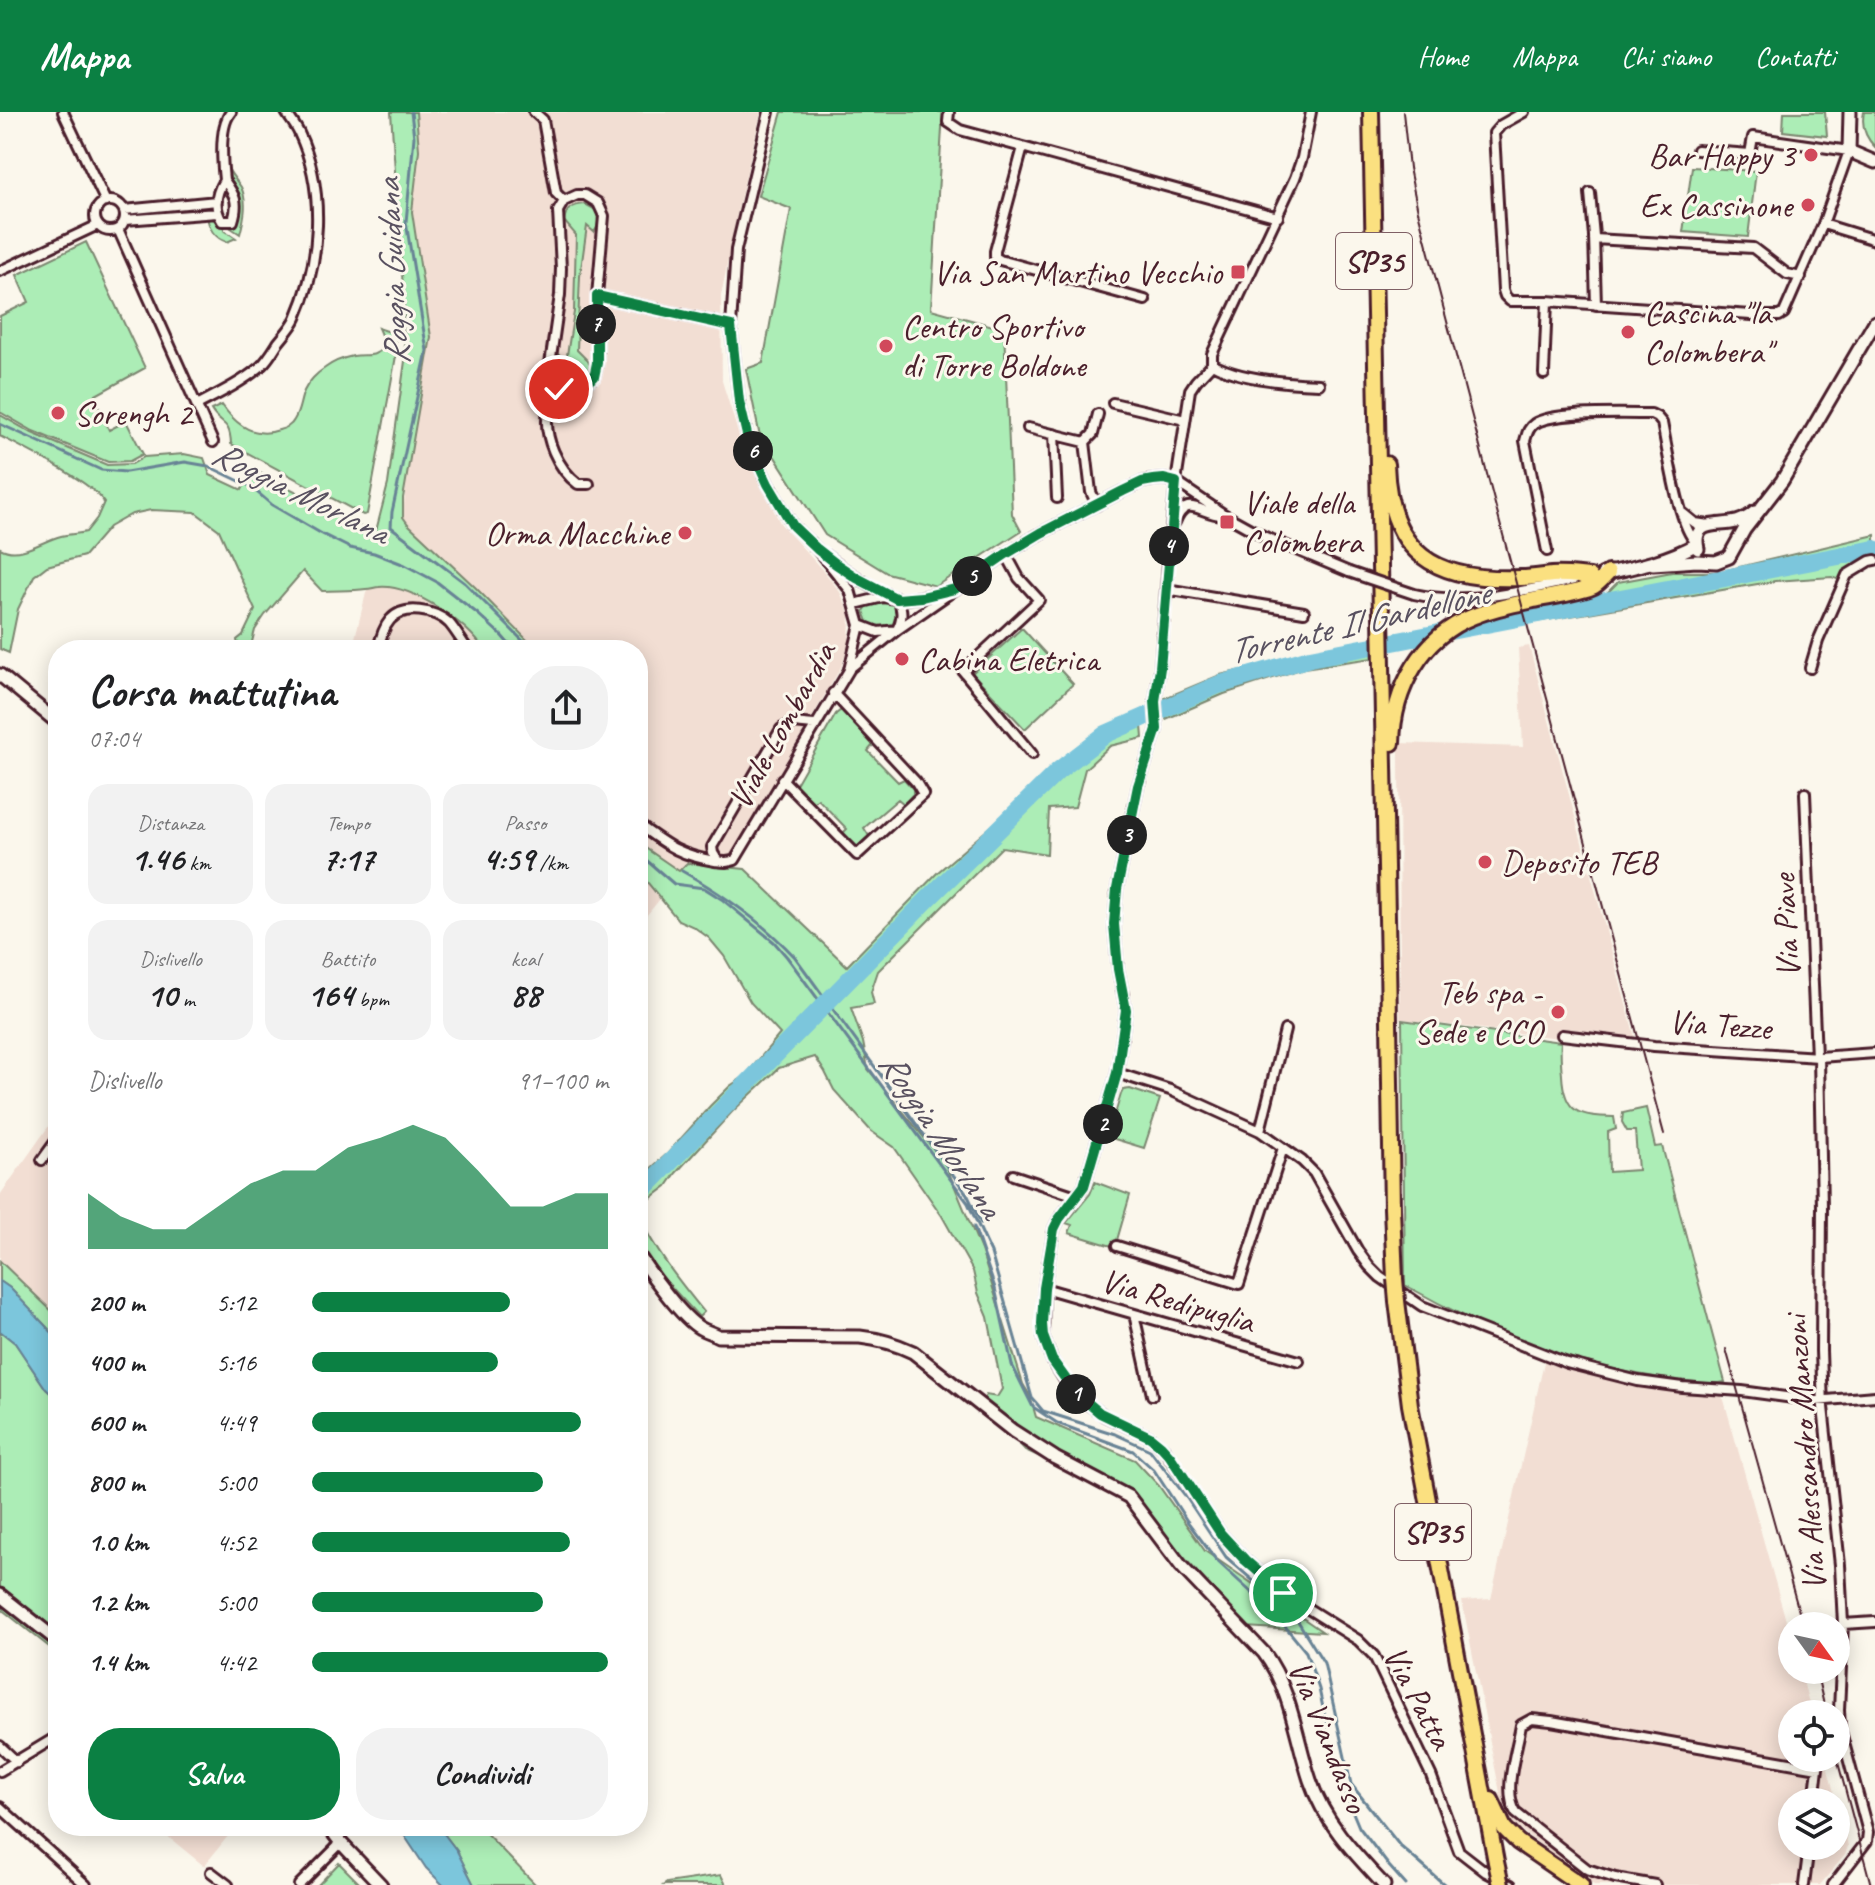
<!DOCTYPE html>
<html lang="it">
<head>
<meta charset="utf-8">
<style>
  :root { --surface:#fff; --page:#f2f2f2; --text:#202124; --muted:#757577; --accent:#0b8043 }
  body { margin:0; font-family:Caveat,sans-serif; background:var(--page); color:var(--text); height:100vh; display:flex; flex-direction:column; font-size:30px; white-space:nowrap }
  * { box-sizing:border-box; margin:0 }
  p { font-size:26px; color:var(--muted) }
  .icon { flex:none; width:44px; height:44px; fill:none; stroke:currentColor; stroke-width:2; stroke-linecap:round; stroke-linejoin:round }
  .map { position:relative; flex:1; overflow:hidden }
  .side { position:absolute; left:48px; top:528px; width:600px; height:1196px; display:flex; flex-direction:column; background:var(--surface); border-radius:32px; box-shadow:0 4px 20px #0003 }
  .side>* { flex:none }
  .needle { width:52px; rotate:123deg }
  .tools { position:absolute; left:1778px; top:1500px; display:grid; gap:16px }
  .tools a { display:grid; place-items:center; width:72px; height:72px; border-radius:50%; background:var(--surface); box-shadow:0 4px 20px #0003; font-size:40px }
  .pin { position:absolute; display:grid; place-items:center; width:68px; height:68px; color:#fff; margin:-34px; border:4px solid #fff; border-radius:50%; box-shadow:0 2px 8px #0007 }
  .km { position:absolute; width:40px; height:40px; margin:-20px; border-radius:50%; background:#222; color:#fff; font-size:22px; line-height:40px; text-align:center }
  .round { display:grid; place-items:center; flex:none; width:84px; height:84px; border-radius:32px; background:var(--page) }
  .headline { display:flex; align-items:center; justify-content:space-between; height:136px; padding:0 40px }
  h1 { font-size:44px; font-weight:600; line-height:60px }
  .figures { display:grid; grid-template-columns:repeat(3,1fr); gap:12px; height:136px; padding:8px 40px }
  .figures div { display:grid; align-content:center; border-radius:20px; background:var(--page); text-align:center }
  .figures b { font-size:34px; font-weight:600 }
  .figures small { font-size:22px; font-weight:400 }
  .figures p { font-size:22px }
  .chart { height:224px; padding:16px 40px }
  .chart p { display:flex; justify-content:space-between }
  .chart svg { width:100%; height:144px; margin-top:8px; fill:var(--accent); opacity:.7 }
  .cta { display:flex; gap:16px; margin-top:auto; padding:16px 40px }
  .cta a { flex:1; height:92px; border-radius:32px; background:var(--accent); color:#fff; font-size:32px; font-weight:600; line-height:92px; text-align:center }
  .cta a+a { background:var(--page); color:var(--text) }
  ul { padding:0 40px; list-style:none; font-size:26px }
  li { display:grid; grid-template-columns:128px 96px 1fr; align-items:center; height:60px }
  li i { height:20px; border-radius:10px; background:var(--accent) }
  header { display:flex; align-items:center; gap:48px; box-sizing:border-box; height:112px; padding:0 40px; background:var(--accent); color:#fff }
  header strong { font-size:38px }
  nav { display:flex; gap:44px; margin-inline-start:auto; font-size:28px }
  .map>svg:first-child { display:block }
</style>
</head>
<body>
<header>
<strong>Mappa</strong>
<nav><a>Home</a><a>Mappa</a><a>Chi siamo</a><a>Contatti</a></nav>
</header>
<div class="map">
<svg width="1875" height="1773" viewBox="0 0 1875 1773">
  <rect width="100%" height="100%" fill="#fbf7ec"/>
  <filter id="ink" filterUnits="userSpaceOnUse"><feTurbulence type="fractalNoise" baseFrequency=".0125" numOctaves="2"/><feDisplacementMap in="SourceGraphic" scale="16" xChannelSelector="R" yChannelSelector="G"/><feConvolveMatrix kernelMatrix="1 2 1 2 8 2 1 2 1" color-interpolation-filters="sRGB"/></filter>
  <g filter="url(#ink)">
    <path fill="#f2ded3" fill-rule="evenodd" d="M416 0H761L738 97 721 184 722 269 742 333 780 411 826 462 840 480 850 503 849 531 841 555 725 756 679 759 638 731V538H537L475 475 408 412 403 405 423 165 412 100 419 38Z
      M379 474 395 476 410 481 439 495 479 529 484 538H352L367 477Z
      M1529 534 1574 701 1635 925 1561 916 1559 926 1400 907 1399 631 1523 635 1518 536Z
      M638 759 660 787 638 814Z
      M58 1001V1205L0 1149V1083Z
      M1547 1237 1609 1257 1641 1264 1713 1272 1724 1288 1792 1530V1558H1800L1812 1602H1792V1646H1825L1848 1734 1845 1743 1820 1773H1594L1505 1706 1462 1489 1491 1487ZM1792 1690H1836V1734H1792Z
      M155 1714H236L204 1754Z"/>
    <path fill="#acedb6" stroke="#7b8670" stroke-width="2" d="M391 0H416L419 38 412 100 431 225 403 386V405L408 412 475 475 537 538H484C468 511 411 472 379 475 375 475 371 477 366 477 352 479 337 478 322 479L303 459 265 503 255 518 250 538H239L237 528 243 523 255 498 219 418 195 400 151 398 132 402 109 415 84 444 47 454 34 464 18 497 9 541 0 537V436C20 447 41 429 61 424 69 422 78 422 86 420L97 406 104 390C92 370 23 336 0 324V303L32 321 107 353 132 352 144 345 184 342 204 346 210 363 242 378 252 357 354 409 364 418 376 419 388 372 405 249 404 191Z
      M782 0H943L931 197 1004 217 1012 402 1021 419 936 474 887 461 825 423 759 320 746 257 763 251 791 97 758 84Z
      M1784 0H1825L1827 24 1783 19Z
      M1864 0H1875V35C1865 25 1861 14 1864 0Z
      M1692 55 1756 59 1748 125 1683 120Z
      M229 58C232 64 237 69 241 75 248 90 244 107 240 122L228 114 238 105C240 96 239 86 235 77 232 69 228 68 228 59Z
      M585 92 596 98C598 106 600 113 594 120L587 114 580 164 577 238 588 249 590 254C584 272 568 275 556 260L559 243 566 249 574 200 576 123 564 109C566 96 573 93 585 92Z
      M207 103 210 104 218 111 224 113V118L236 126 227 130C215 126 208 116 207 103Z
      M86 130 145 256 94 284 109 318 126 309 143 342 130 349 108 350 33 319 0 300V204L29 190 17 163Z
      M378 216 396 222V244L367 402 363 403 231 332C230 307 220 314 211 298L222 293C236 313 254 327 279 318 286 316 291 314 294 308 300 299 300 288 304 279 308 270 317 261 325 256 333 250 343 246 353 244 365 242 374 246 382 237L384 230Z
      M1875 423V448L1864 450 1840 468 1832 465 1775 469 1535 510 1532 499 1605 483 1618 470 1672 460H1718Z
      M895 490C898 499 899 506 893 514L881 516 869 512 864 499 868 493Z
      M1022 516 1073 572 1025 617 972 561Z
      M1372 529 1373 546 1304 556 1224 582 1166 607 1165 586 1220 563Z
      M841 598 873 633 868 639 898 670 904 667 913 677V682L904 692 898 687 864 716 869 724 856 736 842 722 847 717 818 687 813 691 796 672 836 602Z
      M1141 601 1143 626 1110 634 1085 657 1075 695 1049 697 1047 742 1002 735 878 859 871 880 874 892 851 896 863 930 868 957 945 1051 981 1138 1023 1272 1030 1284 1036 1305 1135 1348 1159 1374 1205 1439 1323 1520 1246 1515 1165 1424 1114 1379 1025 1338 982 1291 986 1283 997 1285 1002 1277 988 1205 978 1181 973 1159 942 1104 894 1035 871 1019 834 978 825 960 815 945 779 956 732 1000 676 1061 667 1074 638 1096V1068L668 1041 710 994 730 974 745 964 780 922 751 891 724 844 709 826 694 815 678 808 638 759V731L679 759 687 751 745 757 847 854 938 760 1093 627Z
      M1402 908 1561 930C1560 941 1561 952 1562 963 1564 1002 1580 1004 1614 1005L1616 1017 1608 1020 1609 1060 1638 1058 1635 1019H1627L1622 1010 1623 1001 1646 996 1655 1035 1662 1034 1725 1270C1710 1274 1692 1269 1677 1268 1582 1257 1488 1220 1405 1173Z
      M1130 977 1160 987 1144 1036 1108 1025 1121 982 1123 978Z
      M1095 1070 1130 1083 1115 1135 1069 1121 1072 1113 1066 1111 1090 1082Z
      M638 1102C654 1138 679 1169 704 1200L699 1205 652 1154 638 1130Z
      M0 1149 58 1205V1227L10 1176 0 1169Z
      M0 1219 15 1231 46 1277 58 1288V1542L0 1496Z
      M438 1714H479L536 1773H474L457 1739Z
      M339 1751 361 1773H318Z
      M721 1763 726 1773H664L667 1771Z"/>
    <path fill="#7cc6dc" stroke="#688395" stroke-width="2" d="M0 1169 10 1176 58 1227V1288L46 1277 15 1231 0 1219Z
      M398 1714H438L457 1739 474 1773H443L426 1756Z"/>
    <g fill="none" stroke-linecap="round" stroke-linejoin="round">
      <path stroke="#688395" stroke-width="3" d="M411 0 414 25 406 110 427 239 392 400 391 415 465 471 524 530 530 538
        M0 312 101 358 126 360 185 350 208 354 250 374 272 393 322 422 350 436 374 441 405 453 437 470 478 502 501 523 514 538
        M638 741 674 772 704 776 723 788 774 830 787 845 968 1091 991 1141 1032 1286 1043 1299 1115 1322 1150 1338 1184 1382 1226 1445 1296 1506 1324 1551 1351 1672 1400 1734 1445 1773
        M682 759C723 782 763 811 795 845L967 1082 981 1111
        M974 1115 995 1176 1012 1253 1033 1295 1057 1311 1133 1339 1154 1358 1187 1409 1217 1449 1275 1502 1306 1540 1319 1577 1337 1662 1359 1715 1389 1754 1406 1773"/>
      <path stroke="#7cc6dc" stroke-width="18" d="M639 1082 929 786 1058 659 1106 622 1218 573 1310 546 1875 437"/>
      <g stroke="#4a1f2b" stroke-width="14">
        <path id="street" d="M63 0 106 90
          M534 0 543 8 556 81 564 89
          M949 0 948 10 960 18 1278 105
          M1311 0 1302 46 1295 66 1212 242V252L1196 269 1190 278 1176 370 1170 426 1160 556 1155 589 1157 617 1138 674 1117 777 1114 812 1118 857 1126 898 1117 961 1084 1074 1059 1107 1054 1117 1044 1176 1043 1224 1052 1248 1064 1267 1084 1289 1105 1304 1150 1325 1165 1338 1221 1422 1245 1448 1283 1481 1358 1528 1374 1544 1431 1663 1459 1739 1486 1760 1511 1773
          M1524 0 1501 13 1494 21 1503 178 1505 184 1510 189H1547L1766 204H1779L1784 201 1823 112 1849 39 1753 25 1750 42 1697 38
          M1024 36 1022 39 995 139V145L1000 148 1145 188
          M224 68C235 83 239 90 233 109H222C213 95 216 81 224 68Z
          M224 68C222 50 219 14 231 0
          M1590 81 1594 124 1596 193
          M577 83H585L598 91 604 104 597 184V251L594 265 578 276 559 277 548 266 560 183 561 156 558 99 564 89Z
          M95 104a15 15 0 1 1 30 0a15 15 0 1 1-30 0Z
          M124 98 217 89
          M125 108 217 101
          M1823 112 1875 128
          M118 117 213 330
          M1594 127 1753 136 1787 162 1801 165
          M0 159 98 113
          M597 184 731 214
          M1212 252C1239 267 1289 271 1319 272
          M1544 262 1547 189
          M559 277C555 283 550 292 548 299 543 325 558 357 578 372H589
          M1113 291 1185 308
          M197 293C218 282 241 271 260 255 267 249 273 239 278 231 284 223 292 215 296 206 321 149 326 78 299 21 296 14 290 7 286 0
          M1028 316 1085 330 1091 380 1097 393
          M1054 322 1057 386
          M1085 330 1093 322 1098 302
          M1684 402 1695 411 1709 413
          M1175 410C1187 381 1200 402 1222 403
          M1547 439 1525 329C1527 322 1528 316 1534 312 1552 299 1627 302 1651 302L1657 305 1662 311C1667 335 1679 417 1696 430
          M1006 442 1019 466 1039 488 963 559 1032 642
          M825 443C839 454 885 486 901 487 918 487 934 482 951 478
          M1166 477 1304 500
          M1414 482C1468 494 1521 479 1574 468
          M855 492 883 485 897 487C904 498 902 507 897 518L878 520 860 513
          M378 538C380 528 383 516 390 508 404 492 435 498 449 511 456 519 462 530 468 538
          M1810 556 1818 529 1847 463 1870 449 1875 448
          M849 557 897 518 1006 442 1041 421 1123 379 1142 370 1153 368 1164 367 1176 370 1225 403 1263 424 1349 460
          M782 667 857 743 923 682 916 670 833 581
          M1805 681 1816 945
          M639 713C668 734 679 743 715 749 723 750 727 751 735 748L849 558 860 513 850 478 817 437 793 414 768 372 749 331 739 289 731 214 736 138 769 0
          M718 749 713 741 712 735 781 617 793 611 814 613
          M1562 923 1654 934 1819 945 1875 941
          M1819 945 1822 1095 1821 1239 1823 1295 1840 1453 1843 1512 1839 1598 1840 1616 1868 1720 1867 1729
          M1117 961 1170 978 1260 1019 1302 1049 1314 1061 1358 1139 1369 1154 1380 1165 1422 1194 1567 1251 1638 1269 1682 1275 1742 1279 1815 1289 1875 1284
          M1260 1019 1285 918
          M42 1048 58 1026
          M1013 1063 1076 1084
          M1117 1134 1239 1172 1283 1036
          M1044 1176 1299 1249
          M1134 1202 1152 1283
          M1843 1512 1875 1510
          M0 1634 17 1650
          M0 1659 58 1624
          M0 1695 86 1773
          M211 1760 228 1773
          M299 1773 341 1731
          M1655 1773 1615 1766 1587 1757 1516 1701C1502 1679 1517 1638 1521 1613L1532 1607 1551 1609 1818 1656 1814 1690
          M1804 1773 1809 1734
          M1833 1773 1867 1729"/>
      </g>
      <g stroke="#4a1f2b" stroke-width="17">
        <path id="secondary" d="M1850 0 1849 39 1875 50
          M1698 437C1692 409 1714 414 1731 411 1740 410 1748 406 1755 400
          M1653 452 1697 449 1716 450 1729 445 1744 418 1782 369 1875 210
          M1603 462C1636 455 1667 449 1697 432
          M0 563 58 611
          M638 1143C650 1161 682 1206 700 1216 705 1219 712 1221 718 1224L860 1225C879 1227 896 1232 913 1240L1013 1319 1055 1346 1129 1385 1181 1454 1264 1541C1291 1577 1296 1626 1310 1668 1324 1710 1354 1741 1384 1773
          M0 1483 58 1529
          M328 1714 341 1731 381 1773"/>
      </g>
      <g stroke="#4a1f2b" stroke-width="20">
        <path id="highway" d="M1371 0 1388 856
          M1386 352C1389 442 1435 470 1521 466 1532 466 1542 464 1552 463 1564 462 1578 464 1590 465
          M1392 631C1393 577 1422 524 1474 504 1493 496 1514 492 1534 488 1548 485 1583 480 1594 474 1599 471 1604 465 1608 461
          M1388 847 1392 1096 1395 1167
          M1397 1189 1410 1293 1496 1750
          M1491 1688 1504 1716 1518 1730 1581 1773"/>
      </g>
      <use href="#street" stroke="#fbf7ec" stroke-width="8"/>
      <use href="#secondary" stroke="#fbf7ec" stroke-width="11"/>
      <use href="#highway" stroke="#fbe080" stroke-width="14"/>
      <path stroke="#4a1f2b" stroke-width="2" d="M1403 0 1409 56 1418 99 1502 419 1664 1022
        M1726 1237 1803 1514
        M1816 1558 1826 1602
        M1836 1643 1871 1773"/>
      <g stroke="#4a1f2b" stroke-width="14" stroke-linecap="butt">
        <path id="street-bridge" d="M1349 460 1414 482"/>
      </g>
      <g stroke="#4a1f2b" stroke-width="20" stroke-linecap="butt">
        <path id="highway-bridge" d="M1395 1167 1397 1189
          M1496 1750 1501 1773"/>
      </g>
      <use href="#street-bridge" stroke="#fbf7ec" stroke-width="8"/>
      <use href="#highway-bridge" stroke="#fbe080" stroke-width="14"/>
    </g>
  </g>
  <g fill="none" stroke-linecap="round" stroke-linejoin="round" filter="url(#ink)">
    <g stroke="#fff" stroke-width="16">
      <path id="route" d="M559 277 578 276 594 265 597 251V184L731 214 739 289 749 331 768 372 793 414 817 437 836 452 857 466 897 487 922 485 955 477 1006 442 1041 421 1123 379 1142 370 1153 368 1164 367 1176 370 1160 556 1155 589 1157 617 1138 674 1117 777 1114 812 1118 857 1126 898 1117 961 1084 1074 1059 1107 1054 1117 1044 1176 1042 1212 1043 1224 1052 1248 1075 1280 1100 1301 1150 1325 1161 1334 1170 1344 1221 1422 1245 1448 1283 1481"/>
    </g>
    <use href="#route" stroke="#0b8043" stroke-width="10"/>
  </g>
  <g fill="#d1495b" stroke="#fbf7ec" stroke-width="3">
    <circle cx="1811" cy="43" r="8"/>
    <circle cx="1808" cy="93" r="8"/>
    <rect x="1230" y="152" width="16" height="16" rx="4"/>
    <circle cx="1628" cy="220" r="8"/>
    <circle cx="886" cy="234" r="8"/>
    <circle cx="58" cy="301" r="8"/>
    <rect x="1219" y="402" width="16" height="16" rx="4"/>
    <circle cx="685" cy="421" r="8"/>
    <circle cx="902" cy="547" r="8"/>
    <circle cx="1485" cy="750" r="8"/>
    <circle cx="1558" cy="900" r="8"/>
  </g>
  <g text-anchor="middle" stroke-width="6" stroke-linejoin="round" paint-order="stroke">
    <g fill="#fbf7ec" stroke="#7f6065" stroke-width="2">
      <rect x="1336" y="121" width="76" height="56" rx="6"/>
      <rect x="1395" y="1392" width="76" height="56" rx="6"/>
    </g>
    <g font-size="32" font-weight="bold" fill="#4a1f2b">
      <text x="1374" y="160">SP35</text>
      <text x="1433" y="1431">SP35</text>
    </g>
    <g font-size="34" fill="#4a1f2b" stroke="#fbf7ec" text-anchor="start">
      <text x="1795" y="55" text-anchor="end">Bar Happy 3</text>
      <text x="1792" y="105" text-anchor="end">Ex Cassinone</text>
      <text x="1222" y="172" text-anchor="end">Via San Martino Vecchio</text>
      <text x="1644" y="212">Cascina "la<tspan x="1644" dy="39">Colombera"</tspan></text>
      <text x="902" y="226">Centro Sportivo<tspan x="902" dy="39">di Torre Boldone</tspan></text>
      <text x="74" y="313">Sorengh 2</text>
      <text x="1243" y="402">Viale della<tspan x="1243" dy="39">Colombera</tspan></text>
      <text x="669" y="433" text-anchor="end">Orma Macchine</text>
      <text x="918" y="559">Cabina Eletrica</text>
      <text x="1501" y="762">Deposito TEB</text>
      <text x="1542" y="892" text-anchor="end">Teb spa -<tspan x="1542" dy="39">Sede e CCO</tspan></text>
    </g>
    <g font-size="34" fill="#4a1f2b" stroke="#fbf7ec">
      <text transform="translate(781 613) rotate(-61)" y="12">Viale Lombardia</text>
      <text transform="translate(1785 814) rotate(-93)" y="12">Via Piave</text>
      <text transform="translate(1720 912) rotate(4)" y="12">Via Tezze</text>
      <text transform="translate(1178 1188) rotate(16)" y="12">Via Redipuglia</text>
      <text transform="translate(1804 1341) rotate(-94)" y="12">Via Alessandro Manzoni</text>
      <text transform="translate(1419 1585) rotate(62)" y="12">Via Patta</text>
      <text transform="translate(1329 1624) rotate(68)" y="12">Via Viandasso</text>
    </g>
    <g font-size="36" font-style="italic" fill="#595160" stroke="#fbf7ec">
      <text transform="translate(391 160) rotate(-93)" y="13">Roggia Guidana</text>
      <text transform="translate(301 379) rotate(26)" y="13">Roggia Morlana</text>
      <text transform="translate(1358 509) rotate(-13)" y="13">Torrente Il Gardellone</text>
      <text transform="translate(942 1022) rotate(56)" y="13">Roggia Morlana</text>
    </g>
  </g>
</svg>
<div class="tools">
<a><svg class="needle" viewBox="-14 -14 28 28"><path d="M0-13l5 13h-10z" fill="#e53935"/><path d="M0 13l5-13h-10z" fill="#757577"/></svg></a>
<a><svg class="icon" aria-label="locate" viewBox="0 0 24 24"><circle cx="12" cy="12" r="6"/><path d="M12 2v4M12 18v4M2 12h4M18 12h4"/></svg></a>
<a><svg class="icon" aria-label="layers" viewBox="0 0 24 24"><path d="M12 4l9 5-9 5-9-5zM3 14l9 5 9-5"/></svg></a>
</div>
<div class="pin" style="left:1283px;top:1481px;background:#1e9e55"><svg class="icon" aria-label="arrive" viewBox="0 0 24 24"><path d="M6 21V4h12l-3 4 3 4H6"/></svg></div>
<div class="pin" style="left:559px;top:277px;background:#d93025"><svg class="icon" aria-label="check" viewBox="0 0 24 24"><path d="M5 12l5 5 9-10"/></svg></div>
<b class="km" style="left:1076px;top:1282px">1</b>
<b class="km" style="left:1103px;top:1012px">2</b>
<b class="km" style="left:1127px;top:723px">3</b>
<b class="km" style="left:1169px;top:434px">4</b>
<b class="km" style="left:972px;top:464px">5</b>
<b class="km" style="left:753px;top:339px">6</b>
<b class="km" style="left:596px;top:212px">7</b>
<section class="side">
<div class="headline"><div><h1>Corsa mattutina</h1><p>07:04</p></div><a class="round"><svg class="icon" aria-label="share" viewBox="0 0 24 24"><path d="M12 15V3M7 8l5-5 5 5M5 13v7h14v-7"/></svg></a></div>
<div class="figures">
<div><p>Distanza</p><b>1.46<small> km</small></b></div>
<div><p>Tempo</p><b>7:17</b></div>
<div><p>Passo</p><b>4:59<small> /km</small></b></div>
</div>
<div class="figures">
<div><p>Dislivello</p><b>10<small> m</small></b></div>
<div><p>Battito</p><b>164<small> bpm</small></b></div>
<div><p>kcal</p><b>88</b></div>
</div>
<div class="chart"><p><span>Dislivello</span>91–100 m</p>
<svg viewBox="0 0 160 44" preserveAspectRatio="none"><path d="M0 44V27L10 34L20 38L30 38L40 31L50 24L60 20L70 20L80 13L90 10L100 6L110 10L120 20L130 31L140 31L150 27L160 27V44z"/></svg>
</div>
<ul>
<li><b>200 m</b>5:12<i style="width:67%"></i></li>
<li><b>400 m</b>5:16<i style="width:63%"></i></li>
<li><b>600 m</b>4:49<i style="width:91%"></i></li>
<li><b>800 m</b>5:00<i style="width:78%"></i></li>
<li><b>1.0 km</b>4:52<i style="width:87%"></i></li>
<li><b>1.2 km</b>5:00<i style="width:78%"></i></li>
<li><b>1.4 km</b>4:42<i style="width:100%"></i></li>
</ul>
<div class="cta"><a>Salva</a><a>Condividi</a></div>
</section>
</div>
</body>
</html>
